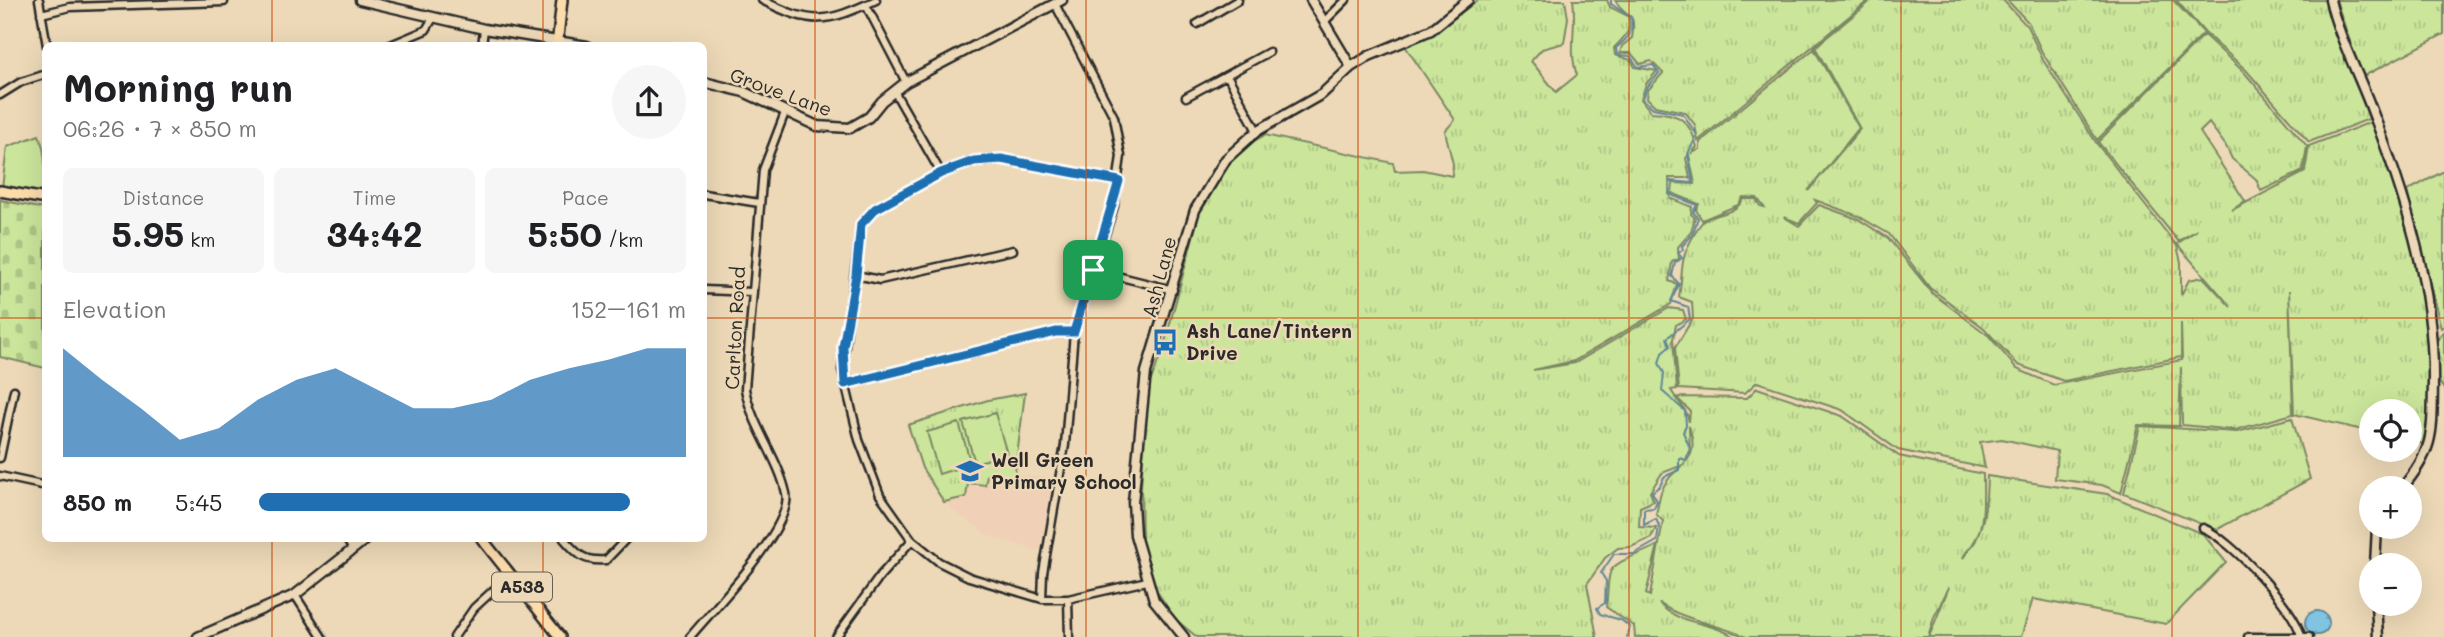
<!DOCTYPE html>
<html lang="en">
<head>
<meta charset="utf-8">
<style>
  :root { --surface:#fff; --page:#f6f6f6; --text:#202124; --muted:#757577; --accent:#1f6fb2 }
  body { margin:0; font-family:Mali,sans-serif; background:var(--page); color:var(--text); height:100vh; display:flex; flex-direction:column; font-size:26px; white-space:nowrap }
  * { box-sizing:border-box; margin:0 }
  p { font-size:23px; color:var(--muted) }
  .icon { flex:none; width:38px; height:38px; fill:none; stroke:currentColor; stroke-width:2; stroke-linecap:round; stroke-linejoin:round }
  .map { position:relative; flex:1; overflow:hidden }
  .panel { position:absolute; left:42px; top:42px; width:665px; height:500px; display:flex; flex-direction:column; background:var(--surface); border-radius:10px; box-shadow:0 7px 28px #0002 }
  .panel>* { flex:none }
  .buttons { position:absolute; left:2359px; top:399px; display:grid; gap:14px }
  .buttons a { display:grid; place-items:center; width:63px; height:63px; border-radius:50%; background:var(--surface); box-shadow:0 7px 28px #0002; font-size:35px }
  .pin { position:absolute; display:grid; place-items:center; width:60px; height:60px; color:#fff; margin:-30px; border-radius:14px; box-shadow:0 4px 10px #0006 }
  .round { display:grid; place-items:center; flex:none; width:74px; height:74px; border-radius:37px; background:var(--page) }
  .summary { display:flex; align-items:center; justify-content:space-between; height:119px; padding:0 21px }
  h1 { font-size:38px; font-weight:700; line-height:52px }
  .stats { display:grid; grid-template-columns:repeat(3,1fr); gap:10px; height:119px; padding:7px 21px }
  .stats div { display:grid; align-content:center; border-radius:10px; background:var(--page); text-align:center }
  .stats b { font-size:35px; font-weight:700 }
  .stats small { font-size:19px; font-weight:400 }
  .stats p { font-size:19px }
  .chart { height:196px; padding:14px 21px }
  .chart p { display:flex; justify-content:space-between }
  .chart svg { width:100%; height:126px; margin-top:7px; fill:var(--accent); opacity:.7 }
  ul { padding:0 21px; list-style:none; font-size:23px }
  li { display:grid; grid-template-columns:112px 84px 1fr; align-items:center; height:52px }
  li i { height:18px; border-radius:9px; background:var(--accent) }
  .map>svg:first-child { display:block }
</style>
</head>
<body>
<div class="map">
<svg width="2444" height="637" viewBox="0 0 2444 637">
  <defs>
    <pattern id="grass-tufts" width="24" height="20" patternUnits="userSpaceOnUse" patternTransform="scale(1.75)"><rect width="24" height="20" fill="#cbe59b"/><path d="M3 7l-1-3M5 7V3M7 7l1-3M15 17l-1-3M17 17v-4M19 17l1-3" fill="none" stroke="#aec586"/></pattern>
    <pattern id="cemetery-stones" width="16" height="16" patternUnits="userSpaceOnUse" patternTransform="scale(1.75)"><rect width="16" height="16" fill="#cbe59b"/><path d="M2 7V4a2 2 0 0 1 4 0v3zM10 15v-3a2 2 0 0 1 4 0v3z" fill="#aec586"/></pattern>
    <pattern id="water-ripples" width="26" height="14" patternUnits="userSpaceOnUse" patternTransform="scale(1.75)"><rect width="26" height="14" fill="#80c4e1"/><path d="M2 4q2-2 4 0t4 0M15 11q2-2 4 0t4 0" fill="none" stroke="#699fb7"/></pattern>
  </defs>
  <rect width="100%" height="100%" fill="#edd9b7"/>
  <filter id="ink" filterUnits="userSpaceOnUse"><feTurbulence type="fractalNoise" baseFrequency=".0143" numOctaves="2"/><feDisplacementMap in="SourceGraphic" scale="14" xChannelSelector="R" yChannelSelector="G"/><feConvolveMatrix kernelMatrix="1 2 1 2 8 2 1 2 1" color-interpolation-filters="sRGB"/></filter>
  <g filter="url(#ink)">
    <path fill="#f0d0b6" d="M1025 393 1015 474 1053 479 1040 551 991 537 951 509 922 468 908 425 988 400Z"/>
    <path fill="url(#grass-tufts)" stroke="#7b8863" stroke-width="2" fill-rule="evenodd" d="M1478 0H1565L1568 18 1564 43 1542 49 1531 61 1556 92 1577 75C1568 52 1577 25 1573 0H1607L1610 7 1628 16C1634 30 1623 38 1614 48L1615 55 1631 60 1635 67 1657 71 1646 84 1641 99 1651 112C1679 113 1690 120 1697 147L1691 154 1700 149V142L1814 49 1859 128 1808 191 1860 129 1815 47 1872 0H2003L2027 26 2043 60 2097 144 2177 246 2181 262V295L2189 280 2203 277 2231 307 2177 244 2197 230 2178 241 2098 142 2204 35 2244 72 2307 146 2303 171 2261 191 2256 179 2232 159 2226 146 2209 123 2200 132 2245 201 2232 210 2305 172 2309 146 2371 122C2398 187 2423 256 2428 327 2431 366 2429 406 2428 445L2410 441V411H2371V432L2294 414 2289 290 2293 414 2235 430 2182 425 2181 367 2179 426 2138 425 2121 493 2102 485 2055 479 2057 451 2002 439 1980 442 1985 468 1898 450 1842 410 1757 382 1745 393 1679 389 1675 348 1693 318 1692 302 1679 297C1684 267 1678 262 1695 233 1698 228 1700 223 1705 220 1718 213 1736 214 1743 199H1756L1760 206 1764 207 1757 198 1743 197 1738 205 1702 220 1696 210 1699 204 1672 193 1673 183 1695 184 1689 155 1686 158 1690 178H1669L1670 198 1692 207 1691 214 1695 218 1691 232 1678 247 1679 259 1672 262 1669 281 1677 284 1671 304 1574 361 1533 370 1575 363 1669 308 1683 310 1686 319 1676 325 1673 339 1677 389 1671 390C1676 400 1688 410 1689 422L1690 411 1676 397 1747 398 1757 388 1842 416 1899 456 1983 474C1983 495 1985 520 1976 540 1973 547 1965 551 1963 558 1985 531 1986 511 1987 476L2107 494 2203 534 2226 562 2166 624 2033 599 2021 637H1929L1949 587 1934 617 1928 637H1746C1718 624 1685 621 1659 603 1677 625 1711 621 1735 637H1635L1634 626 1606 607C1608 596 1607 582 1610 573 1614 560 1645 553 1658 545L1646 594 1650 596 1663 521 1656 514C1658 507 1659 498 1661 492 1673 461 1703 468 1689 426L1690 456 1683 465 1662 473 1650 492 1654 501 1640 507 1639 527 1656 528 1651 538 1631 547 1618 548 1605 558 1587 584 1597 637H1197L1175 619 1153 585 1142 544 1141 488 1147 391 1164 346 1201 207 1232 161 1247 145 1265 135 1393 163 1395 171 1423 170 1452 176 1453 164 1445 131 1455 120 1405 46 1441 28ZM1815 200 1858 216 1889 234 1930 288 1984 328 2018 365 2064 381 2181 357V323L2182 360 2054 385 2017 369 1989 336 1932 293 1888 238 1858 219 1819 205 1799 226 1784 217 1799 223 1817 203Z
      M1615 0H1869L1698 141 1695 125 1685 112 1655 106 1647 98 1648 90 1663 73 1651 61 1640 64 1631 53H1620L1622 46 1632 38C1637 9 1626 19 1615 0Z
      M2007 0H2173L2204 33 2097 140 2042 52 2028 22Z
      M2176 0H2326L2369 119 2309 142 2246 70 2205 33Z
      M2336 0H2444V34L2362 77Z
      M2444 171V326L2441 328 2407 191Z
      M2444 331V389C2433 377 2431 342 2444 331Z
      M1025 393 1014 480 987 475 985 485 968 483 966 497 944 502 922 468 908 425 988 400Z
      M2292 418 2310 479 2216 530 2124 493 2140 426 2237 432Z"/>
    <path fill="url(#cemetery-stones)" stroke="#7b8863" stroke-width="2" d="M0 200 45 209V368L0 357Z"/>
    <path fill="#cbe59b" stroke="#7b8863" stroke-width="2" d="M39 135C47 155 47 173 41 194L2 188 7 147Z
      M995 413 1007 454 975 463 963 422Z
      M959 423 971 464 939 474 927 432Z"/>
    <path fill="url(#water-ripples)" stroke="#5e8798" stroke-width="2" d="M2305 623a12 12 0 1 1 24 0a12 12 0 1 1-24 0Z"/>
    <g fill="none" stroke-linecap="round" stroke-linejoin="round">
      <path stroke="#5e8798" stroke-width="2" d="M1611 0V4L1631 17C1635 32 1627 39 1616 48L1617 55 1630 56 1638 67 1653 65 1659 73 1647 87 1643 99 1653 108 1683 114 1697 135 1688 154 1693 183 1670 181 1669 194 1697 205 1693 212 1698 218 1692 235 1682 246 1683 250 1678 253 1682 258 1675 263 1672 276 1679 284 1671 301 1688 307 1690 319 1667 338 1670 346 1662 353 1659 363 1664 373 1662 391 1685 411 1686 425 1683 432 1690 448 1686 460 1679 458V470L1664 477 1660 486 1652 492 1657 501 1654 508 1644 509V525L1656 519 1659 526 1657 541 1634 554H1614L1601 573 1606 581 1605 603 1597 608 1600 614 1621 620 1630 627 1627 637"/>
      <g stroke="#2b2b2b" stroke-width="11">
        <path id="street" d="M39 0 47 46
          M762 0C813 26 826 23 876 0
          M866 5 906 82
          M41 14 70 7 224 2
          M1324 22 1346 0
          M1197 24 1238 0
          M388 46 426 30 433 18
          M482 46 484 29
          M1227 75 1257 131
          M894 91 941 173
          M0 95 21 82 46 74
          M1186 97 1269 52
          M1119 181 1001 159 974 161 941 173 875 209 861 224 842 370 859 440 880 495 912 540 939 562 969 577 1042 599H1068L1147 581
          M704 194 759 203
          M1093 270 1173 290
          M856 275 880 280 1013 250
          M704 290 752 292
          M845 384 1056 332H1074
          M0 458 14 390
          M0 476 46 486
          M2203 528C2229 538 2295 608 2301 636
          M346 539 353 549
          M564 539C578 555 584 562 606 560L626 539
          M295 595 322 637
          M1042 599 1043 573 1065 445 1074 332 1114 206 1121 156 1114 117 1055 4
          M1068 599 1069 637
          M454 637 474 608 511 574
          M690 637C713 609 794 527 786 493 778 457 752 427 745 389L763 170 786 110
          M836 637 880 576 912 540
          M2248 637H2309"/>
      </g>
      <g stroke="#2b2b2b" stroke-width="13">
        <path id="secondary" d="M360 0 484 29 587 46
          M1311 0 1351 67
          M2330 0C2338 35 2357 71 2370 105 2404 193 2434 284 2433 380 2432 430 2436 448 2402 488
          M704 82 744 92 817 126 850 128 869 117 882 101 906 82 1062 0
          M2375 565 2377 527
          M2376 604 2378 637
          M198 637 295 595 366 539
          M1184 637 1154 600 1135 535 1133 502 1146 372 1195 210 1226 159 1257 131 1322 94 1351 67 1369 56 1431 30 1468 0"/>
      </g>
      <g stroke="#2b2b2b" stroke-width="14">
        <path id="primary" d="M557 46 562 0
          M0 191 46 199
          M482 539 560 637"/>
      </g>
      <use href="#street" stroke="#edd9b7" stroke-width="6"/>
      <use href="#secondary" stroke="#edd9b7" stroke-width="8"/>
      <use href="#primary" stroke="#fddcac" stroke-width="9"/>
    </g>
  </g>
  <g fill="none" stroke-linecap="round" stroke-linejoin="round" filter="url(#ink)">
    <g stroke="#fff" stroke-width="14">
      <path id="route" d="M1001 159 1119 181 1074 332H1056L845 384 843 347 856 275 861 224 875 209 941 173 974 161Z"/>
    </g>
    <use href="#route" stroke="#1f6fb2" stroke-width="9"/>
  </g>
  <path fill="none" stroke="#cc5211" stroke-width="2" stroke-opacity="0.55" d="M272 0V46M543 0V46M815 0V637M1086 0V637M1358 0V637M1629 0V637M1901 0V637M2172 0V637M0 318H46M704 318H2444M272 539V637M543 539V637"/>
  <defs>
    <g id="bus-bare" transform="scale(2.1)"><path d="M-5-6H5V4H4V6H2V4H-2V6H-4V4H-5ZM-3.5-4V0h7V-4ZM-3.5 1.2v1.5H-2V1.2ZM2 1.2v1.5H3.5V1.2Z" fill="#1f6fb2" stroke="#edd9b7" stroke-width="2.5" paint-order="stroke"/></g>
    <g id="school-bare" transform="scale(2.1)"><path d="M0-5L7-2L0 1L-7-2ZM-4 1L0 2.5L4 1V4Q0 6-4 4Z" fill="#1f6fb2" stroke="#edd9b7" stroke-width="2.5" paint-order="stroke"/></g>
  </defs>
  <g fill-rule="evenodd">
    <use href="#bus-bare" x="1165" y="342"/>
    <use href="#school-bare" x="970" y="471"/>
  </g>
  <g text-anchor="middle" stroke-width="5" stroke-linejoin="round" paint-order="stroke">
    <rect fill="#edd9b7" stroke="#655f55" stroke-width="2" x="492" y="572.5" width="60" height="29" rx="5"/>
    <g font-size="18" font-weight="bold" fill="#2b2b2b">
      <text x="522" y="593">A538</text>
    </g>
    <g font-size="19" fill="#2b2b2b" stroke="#edd9b7">
      <text transform="translate(781 92) rotate(20)" y="7">Grove Lane</text>
      <text transform="translate(1159 277) rotate(-75)" y="7">Ash Lane</text>
      <text transform="translate(735 328) rotate(-87)" y="7">Carlton Road</text>
    </g>
    <g font-size="19" font-weight="bold" fill="#2b2b2b" stroke="#edd9b7" text-anchor="start">
      <text x="1186" y="338">Ash Lane/Tintern<tspan x="1186" dy="22">Drive</tspan></text>
      <text x="991" y="467">Well Green<tspan x="991" dy="22">Primary School</tspan></text>
    </g>
  </g>
</svg>
<div class="buttons">
<a><svg class="icon" aria-label="locate" viewBox="0 0 24 24"><circle cx="12" cy="12" r="6"/><path d="M12 2v4M12 18v4M2 12h4M18 12h4"/></svg></a>
<a>+</a>
<a>−</a>
</div>
<div class="pin" style="left:1093px;top:270px;background:#1e9e55"><svg class="icon" aria-label="arrive" viewBox="0 0 24 24"><path d="M6 21V4h12l-3 4 3 4H6"/></svg></div>
<section class="panel">
<div class="summary"><div><h1>Morning run</h1><p>06:26 · 7 × 850 m</p></div><a class="round"><svg class="icon" aria-label="share" viewBox="0 0 24 24"><path d="M12 15V3M7 8l5-5 5 5M5 13v7h14v-7"/></svg></a></div>
<div class="stats">
<div><p>Distance</p><b>5.95<small> km</small></b></div>
<div><p>Time</p><b>34:42</b></div>
<div><p>Pace</p><b>5:50<small> /km</small></b></div>
</div>
<div class="chart"><p><span>Elevation</span>152–161 m</p>
<svg viewBox="0 0 160 44" preserveAspectRatio="none"><path d="M0 44V6L10 17L20 27L30 38L40 34L50 24L60 17L70 13L80 20L90 27L100 27L110 24L120 17L130 13L140 10L150 6L160 6V44z"/></svg>
</div>
<ul>
<li><b>850 m</b>5:45<i style="width:87%"></i></li>
</ul>
</section>
</div>
</body>
</html>
